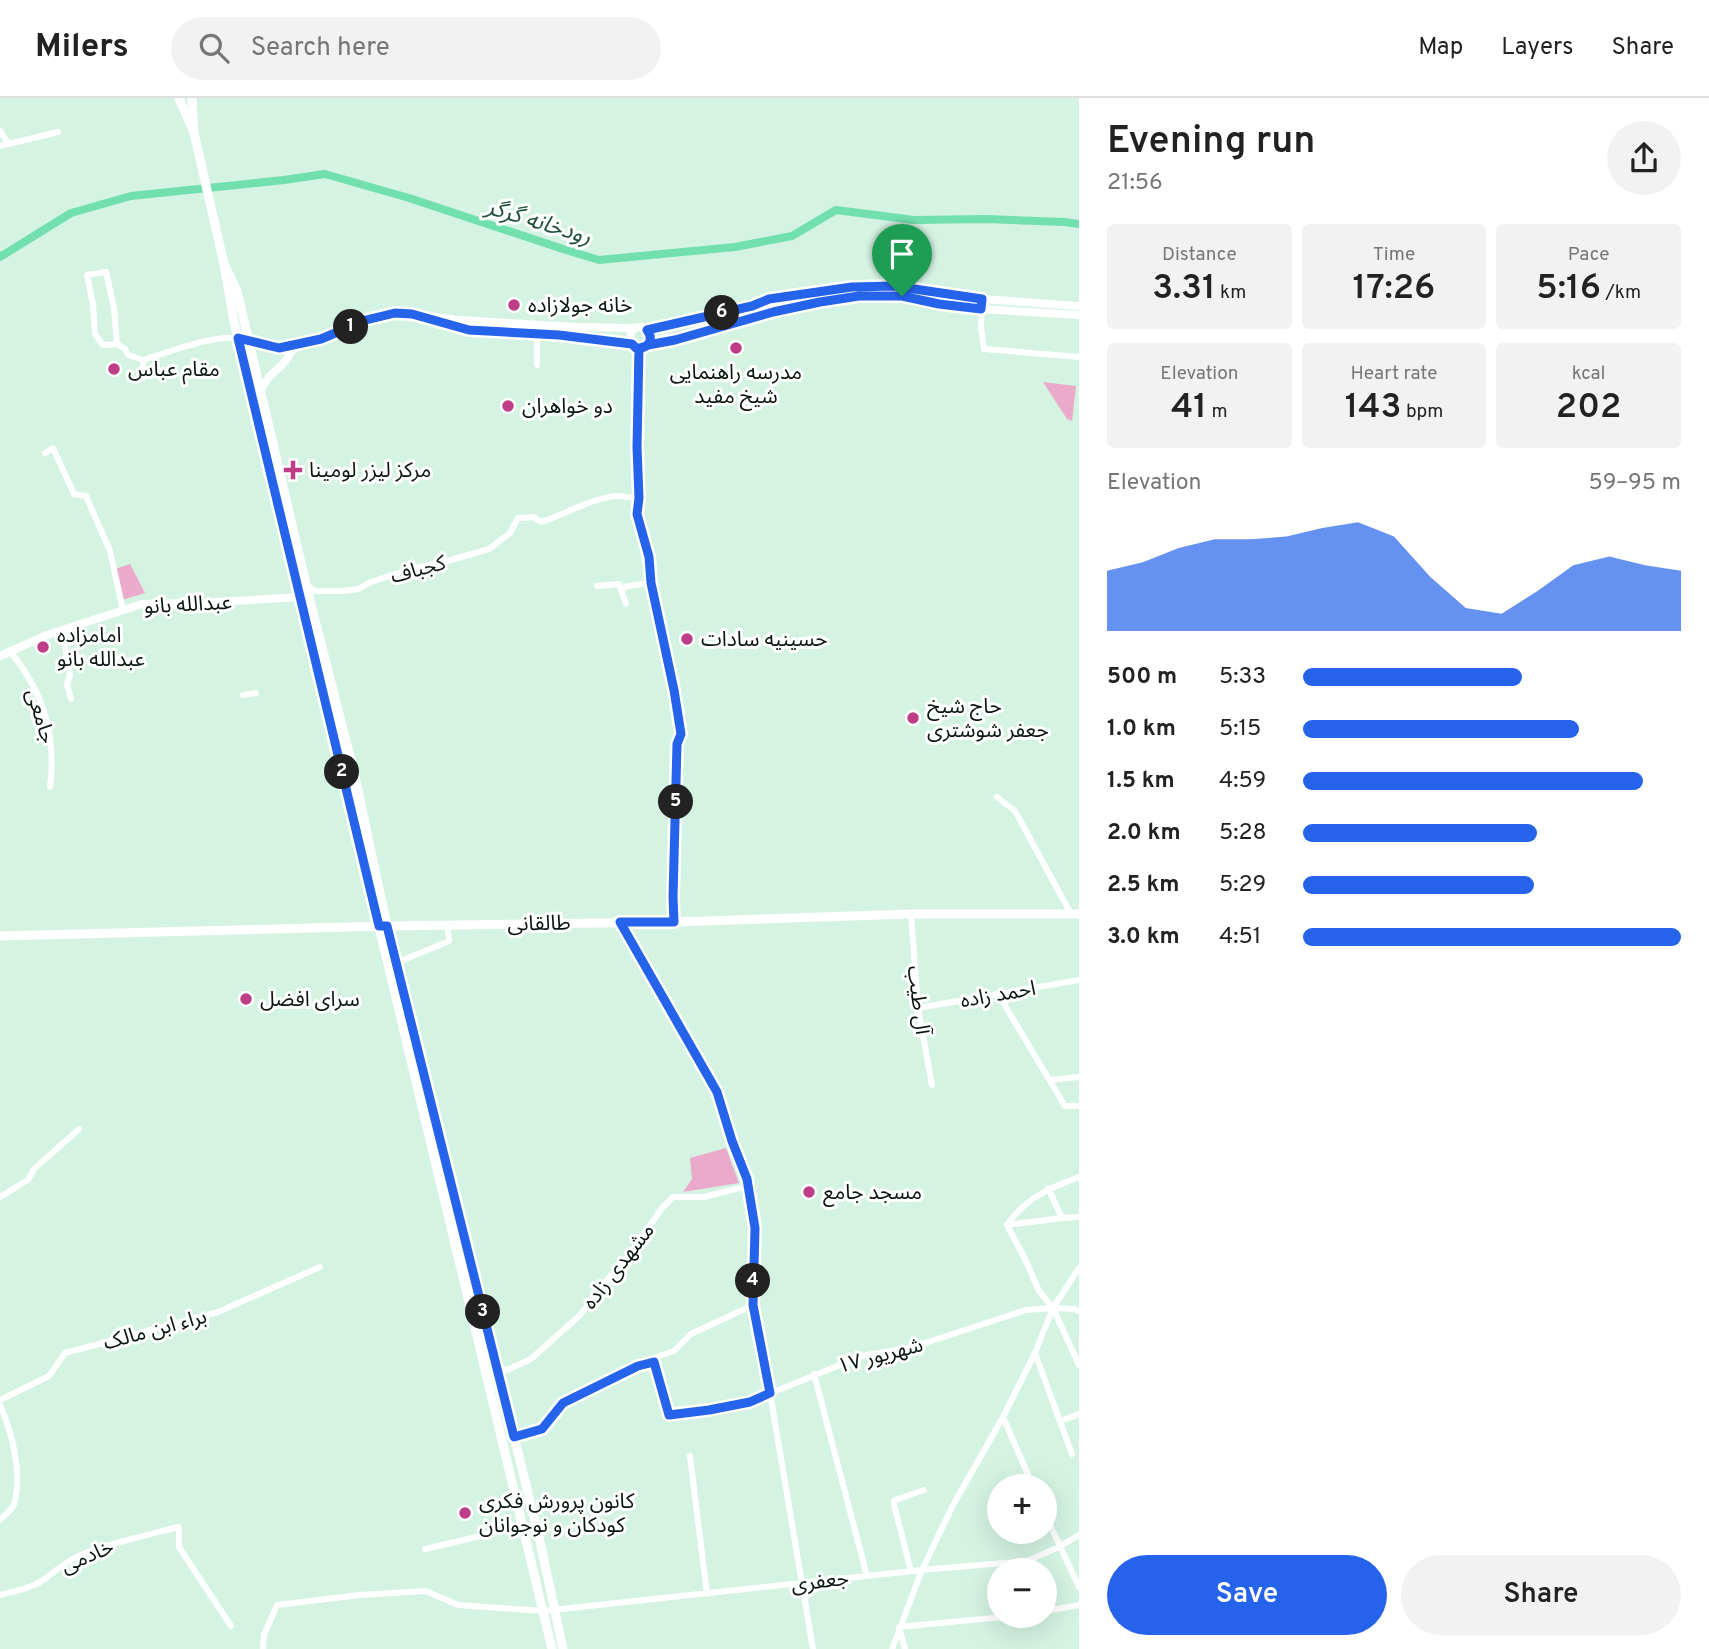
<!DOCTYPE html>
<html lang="en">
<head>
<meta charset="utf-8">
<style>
  :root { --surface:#fff; --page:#f2f2f2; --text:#222; --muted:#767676; --line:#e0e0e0; --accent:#2563eb }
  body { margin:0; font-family:Overpass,"Noto Sans Arabic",sans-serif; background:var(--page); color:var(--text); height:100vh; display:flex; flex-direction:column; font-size:26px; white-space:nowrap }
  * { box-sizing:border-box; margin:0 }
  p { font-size:23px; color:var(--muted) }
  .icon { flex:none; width:38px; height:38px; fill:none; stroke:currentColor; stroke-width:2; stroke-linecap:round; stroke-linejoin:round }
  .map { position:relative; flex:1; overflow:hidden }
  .details { display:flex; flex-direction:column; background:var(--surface); width:630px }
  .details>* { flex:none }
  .controls { position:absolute; left:987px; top:1376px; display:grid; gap:14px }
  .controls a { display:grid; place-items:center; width:70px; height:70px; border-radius:50%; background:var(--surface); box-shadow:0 7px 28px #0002; font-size:35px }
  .pin { position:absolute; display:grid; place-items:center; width:60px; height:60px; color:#fff; margin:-72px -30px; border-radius:50% 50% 50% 0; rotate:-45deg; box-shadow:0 0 7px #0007 }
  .pin .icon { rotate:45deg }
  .km { position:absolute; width:35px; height:35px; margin:-18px; border-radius:50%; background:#222; color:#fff; font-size:19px; line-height:35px; text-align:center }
  .round { display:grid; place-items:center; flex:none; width:74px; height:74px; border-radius:37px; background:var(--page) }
  .head { display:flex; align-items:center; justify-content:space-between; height:119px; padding:0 28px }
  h1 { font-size:38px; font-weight:600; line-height:52px }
  .figures { display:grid; grid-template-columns:repeat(3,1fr); gap:10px; height:119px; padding:7px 28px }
  .figures div { display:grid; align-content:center; border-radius:7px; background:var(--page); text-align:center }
  .figures b { font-size:35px; font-weight:600 }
  .figures small { font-size:19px; font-weight:400 }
  .figures p { font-size:19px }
  .chart { height:196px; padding:14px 28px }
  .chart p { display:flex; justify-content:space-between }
  .chart svg { width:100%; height:126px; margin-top:7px; fill:var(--accent); opacity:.7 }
  .button { display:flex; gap:14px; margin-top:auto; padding:14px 28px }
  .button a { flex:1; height:80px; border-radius:42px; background:var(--accent); color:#fff; font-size:28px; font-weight:600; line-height:80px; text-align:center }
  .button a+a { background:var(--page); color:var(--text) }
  ul { padding:0 28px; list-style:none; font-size:23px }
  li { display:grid; grid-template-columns:112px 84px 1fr; align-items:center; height:52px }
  li i { height:18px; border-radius:9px; background:var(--accent) }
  header { display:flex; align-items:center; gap:42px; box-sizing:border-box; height:98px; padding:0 35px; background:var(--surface); border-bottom:2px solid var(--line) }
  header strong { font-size:33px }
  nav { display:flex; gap:38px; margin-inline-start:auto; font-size:24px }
  .search { width:490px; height:63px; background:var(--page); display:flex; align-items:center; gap:18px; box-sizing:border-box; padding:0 24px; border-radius:38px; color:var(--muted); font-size:26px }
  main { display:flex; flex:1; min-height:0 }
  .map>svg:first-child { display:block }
</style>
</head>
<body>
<header>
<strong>Milers</strong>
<div class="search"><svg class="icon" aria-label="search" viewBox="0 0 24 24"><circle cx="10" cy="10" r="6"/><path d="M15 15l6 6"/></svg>Search here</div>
<nav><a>Map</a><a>Layers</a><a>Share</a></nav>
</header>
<main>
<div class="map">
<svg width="1079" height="1551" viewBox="0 0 1079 1551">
  <rect width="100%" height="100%" fill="#d4f3e3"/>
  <path fill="#ebaaca" d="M1043 284 1076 288 1072 323 1067 321Z
    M130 466 145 495 122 502 115 471Z
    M726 1050 739 1085 683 1094 692 1081 690 1060Z"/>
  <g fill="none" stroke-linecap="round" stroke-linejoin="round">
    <path stroke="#72dfaf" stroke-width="8" d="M0 159 71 115 131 98 284 82 325 76 409 100 563 151 599 162 735 149 792 138 836 112 914 122 986 121 1065 124 1079 126"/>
    <path stroke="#fff" stroke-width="6" d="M0 33 9 46
      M0 48 58 34
      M982 201 981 230 984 251 1079 259
      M537 236V267
      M117 246 103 247 95 236 93 206 87 177 106 174 114 210 117 246 125 251 128 257 143 262
      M143 262C170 254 211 237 238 240
      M143 262V280
      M45 355 53 350 74 396 86 398 110 453 123 512
      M306 487 315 493H344L358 491 371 484 414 470 444 464 489 451 510 435 518 420 533 419 541 424C566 416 589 401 616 398 623 398 631 400 639 400
      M597 488 619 486 626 506
      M621 491 628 488 651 485
      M62 532 70 577 67 587 71 601
      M10 553C43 594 57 636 50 689
      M243 597 256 595
      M997 699 1015 713 1071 816
      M911 816 918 910 932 987
      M620 824 717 994 732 1043 747 1081 755 1131 753 1207 770 1295 813 1551
      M396 865 449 843 448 831
      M998 896 1065 1008H1079
      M918 910 1079 882
      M1050 982 1079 979
      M1048 1090 1062 1120 1007 1127C1026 1100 1049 1090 1079 1079
      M0 1099 28 1082 34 1071 79 1031
      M1062 1120 1079 1119
      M1007 1127 1025 1161 1039 1193 1053 1210 1079 1267
      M1035 1255 1072 1356
      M654 1264 659 1258 674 1253 691 1236 753 1207
      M497 1270 507 1272 531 1261 580 1217 611 1177 630 1156 662 1110 673 1099H704L748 1088
      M814 1276 867 1478
      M0 1302 49 1278 65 1255 218 1214 320 1169
      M0 1307C12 1335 23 1376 14 1406 12 1412 5 1417 0 1422
      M1003 1319 1033 1388
      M1060 1323 1079 1316
      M514 1340 542 1331 563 1305 638 1268 654 1264 669 1316 709 1312 749 1304 862 1258 913 1249 1026 1212 1053 1210 1074 1211 1079 1213
      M690 1358 707 1496
      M1045 1416 1079 1489
      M425 1451 523 1428
      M911 1473 894 1407V1403L898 1401 924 1392
      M0 1497C16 1493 33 1490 46 1480 58 1471 69 1461 83 1456 114 1444 147 1437 179 1429V1449L231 1528
      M1045 1513 1079 1507
      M263 1551 264 1537 277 1507 360 1497 426 1493 458 1507 543 1513 922 1472 1027 1463 1059 1449 1079 1437
      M892 1551 922 1472 953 1407 1003 1319 1035 1255 1053 1210 1079 1170
      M905 1551 899 1529 1022 1517"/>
    <path stroke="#fff" stroke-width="8" d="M647 231 752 208 769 201 820 193 852 189 894 188 982 201 1079 208
      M245 241 261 247 279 250 297 246 283 266 270 278 260 292
      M297 246 321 241 366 222 395 215 412 216
      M632 246C629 239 630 228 641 229 658 231 651 261 632 246L559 237 469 232 412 216 458 222 576 229 635 230
      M648 248 675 242 773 214 859 198H902L939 206 981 211 1079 217
      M640 250 637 349 639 400 637 416 649 459 651 483 674 592 681 636 677 646 673 799 674 824
      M0 558 47 537 142 506 200 505 300 499"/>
    <path stroke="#fff" stroke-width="9" d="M179 0 194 35 192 0
      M194 35 224 166
      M0 838 387 828 674 824 911 816H1079
      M552 1551 247 278 234 224 224 166 237 193 309 499 354 674 387 828 539 1439 563 1551"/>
  </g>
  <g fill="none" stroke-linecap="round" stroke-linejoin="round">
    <g stroke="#fff" stroke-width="14">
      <path id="route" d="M902 198H859L820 204 773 214 675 242 648 247 642 250H636L632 246 559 237 469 232 412 216 395 215 366 222 321 241 279 250 238 240 379 828H387L514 1339 542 1331 563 1305 638 1268 654 1264 669 1317 709 1312 750 1304 770 1295 753 1207 755 1130 747 1081 732 1043 717 994 620 824H674L673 799 677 646 681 636 674 592 651 485 649 459 637 416 639 400 637 349 639 250C651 249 653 240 647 232L752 208 769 201 852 189 894 188 982 201 981 211 939 206 902 198"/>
    </g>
    <use href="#route" stroke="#2563eb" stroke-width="9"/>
  </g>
  <g fill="#be3d87" stroke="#fff" stroke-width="2.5">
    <circle cx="514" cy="207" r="7"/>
    <circle cx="736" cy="250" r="7"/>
    <circle cx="114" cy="271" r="7"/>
    <circle cx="508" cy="308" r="7"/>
    <path d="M289.5 361.5h7v7h7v7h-7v7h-7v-7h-7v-7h7z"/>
    <circle cx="687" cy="541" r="7"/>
    <circle cx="43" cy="549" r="7"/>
    <circle cx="913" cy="620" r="7"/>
    <circle cx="246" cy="901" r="7"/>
    <circle cx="809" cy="1094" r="7"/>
    <circle cx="465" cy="1415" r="7"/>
  </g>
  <g text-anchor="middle" stroke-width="6" stroke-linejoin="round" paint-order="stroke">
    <g font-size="21" fill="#0b1711" stroke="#fff" text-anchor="start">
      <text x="528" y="214">خانه جولازاده</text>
      <text x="128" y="278">مقام عباس</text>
      <text x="736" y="281" text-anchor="middle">مدرسه راهنمایی<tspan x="736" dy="24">شیخ مفید</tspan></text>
      <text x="522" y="315">دو خواهران</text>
      <text x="309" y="379">مرکز لیزر لومینا</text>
      <text x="57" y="544">امامزاده<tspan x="57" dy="24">عبدالله بانو</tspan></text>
      <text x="701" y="548">حسینیه سادات</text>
      <text x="927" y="615">حاج شیخ<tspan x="927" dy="24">جعفر شوشتری</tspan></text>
      <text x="260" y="908">سرای افضل</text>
      <text x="823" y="1101">مسجد جامع</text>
      <text x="479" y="1410">کانون پرورش فکری<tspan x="479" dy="24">کودکان و نوجوانان</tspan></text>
    </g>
    <g font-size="21" fill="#0b1711" stroke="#fff">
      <text transform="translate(418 471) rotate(-15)" y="7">کجباف</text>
      <text transform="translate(188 506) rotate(-3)" y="7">عبدالله بانو</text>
      <text transform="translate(41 618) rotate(73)" y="7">جامعی</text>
      <text transform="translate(539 825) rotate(-1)" y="7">طالقانی</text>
      <text transform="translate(998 896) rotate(-10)" y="7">احمد زاده</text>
      <text transform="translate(919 902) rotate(83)" y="7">آل طیب</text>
      <text transform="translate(618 1168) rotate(-52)" y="7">مشهدی زاده</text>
      <text transform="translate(155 1231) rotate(-15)" y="7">براء ابن مالک</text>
      <text transform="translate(880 1257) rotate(-15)" y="7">۱۷ شهریور</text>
      <text transform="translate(87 1458) rotate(-23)" y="7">خادمی</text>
      <text transform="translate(820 1483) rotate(-7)" y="7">جعفری</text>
    </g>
    <g font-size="23" font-style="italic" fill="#204e3a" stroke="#fff">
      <text transform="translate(539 123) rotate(17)" y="8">رودخانه گرگر</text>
    </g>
  </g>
</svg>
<div class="controls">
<a>+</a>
<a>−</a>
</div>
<div class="pin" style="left:902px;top:198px;background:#1e9e55"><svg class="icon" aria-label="arrive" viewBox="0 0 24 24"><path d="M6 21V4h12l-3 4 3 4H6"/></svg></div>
<b class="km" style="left:351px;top:229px">1</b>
<b class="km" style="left:342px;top:674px">2</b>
<b class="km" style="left:483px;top:1214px">3</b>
<b class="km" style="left:753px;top:1183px">4</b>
<b class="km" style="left:676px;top:704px">5</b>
<b class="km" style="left:722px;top:215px">6</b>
</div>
<section class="details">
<div class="head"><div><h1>Evening run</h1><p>21:56</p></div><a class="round"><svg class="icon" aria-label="share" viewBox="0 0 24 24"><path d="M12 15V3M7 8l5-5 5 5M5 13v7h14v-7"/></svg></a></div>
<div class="figures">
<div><p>Distance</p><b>3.31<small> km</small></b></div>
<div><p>Time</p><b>17:26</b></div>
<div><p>Pace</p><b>5:16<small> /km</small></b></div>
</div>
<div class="figures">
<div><p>Elevation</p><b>41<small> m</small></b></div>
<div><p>Heart rate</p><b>143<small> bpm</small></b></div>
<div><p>kcal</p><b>202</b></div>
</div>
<div class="chart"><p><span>Elevation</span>59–95 m</p>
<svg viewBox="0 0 160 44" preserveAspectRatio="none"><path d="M0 44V23L10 20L20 15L30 12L40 12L50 11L60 8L70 6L80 11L90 25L100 36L110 38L120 30L130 21L140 18L150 21L160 23V44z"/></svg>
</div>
<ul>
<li><b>500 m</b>5:33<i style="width:58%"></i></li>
<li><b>1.0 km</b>5:15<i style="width:73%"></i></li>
<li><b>1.5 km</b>4:59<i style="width:90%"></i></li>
<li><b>2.0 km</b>5:28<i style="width:62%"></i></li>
<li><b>2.5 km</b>5:29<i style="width:61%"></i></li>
<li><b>3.0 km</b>4:51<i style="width:100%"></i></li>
</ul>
<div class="button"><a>Save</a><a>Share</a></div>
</section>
</main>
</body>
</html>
